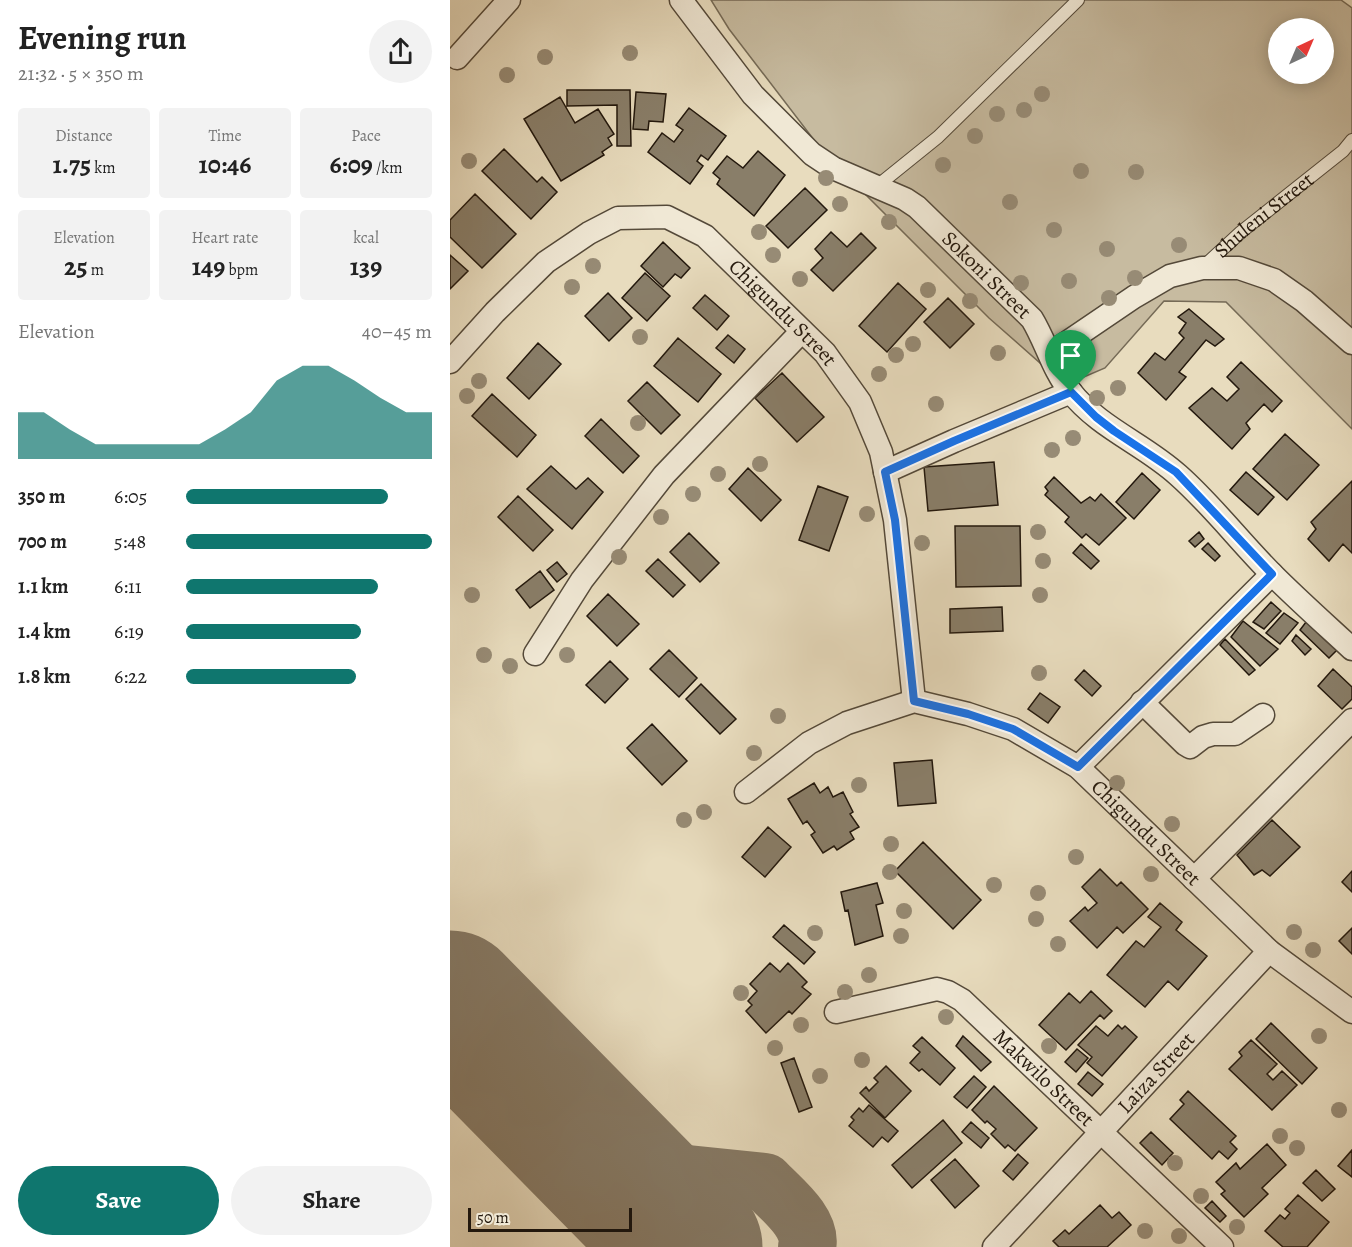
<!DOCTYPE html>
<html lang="en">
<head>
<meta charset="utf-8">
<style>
  :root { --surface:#fff; --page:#f2f2f2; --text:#222; --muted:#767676; --accent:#0f766e }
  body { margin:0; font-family:Alegreya,serif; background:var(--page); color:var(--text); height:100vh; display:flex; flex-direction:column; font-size:22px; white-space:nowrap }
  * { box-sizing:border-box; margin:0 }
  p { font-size:20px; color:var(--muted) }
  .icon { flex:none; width:33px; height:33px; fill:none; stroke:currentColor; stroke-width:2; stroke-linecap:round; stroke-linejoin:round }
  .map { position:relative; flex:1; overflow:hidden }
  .sheet { display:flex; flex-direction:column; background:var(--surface); width:450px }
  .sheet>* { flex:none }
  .needle { width:39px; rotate:44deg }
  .buttons { position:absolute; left:818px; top:18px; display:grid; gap:12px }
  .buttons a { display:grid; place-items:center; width:66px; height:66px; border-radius:50%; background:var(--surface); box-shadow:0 3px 15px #0003; font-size:30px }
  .scale { position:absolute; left:18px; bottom:15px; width:164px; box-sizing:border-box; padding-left:6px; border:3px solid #23180d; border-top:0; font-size:16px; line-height:21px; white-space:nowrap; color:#23180d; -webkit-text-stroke:4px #f0e8d5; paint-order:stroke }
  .pin { position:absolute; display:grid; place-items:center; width:51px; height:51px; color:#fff; margin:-62px -26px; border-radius:50% 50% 50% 0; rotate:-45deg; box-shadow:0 0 6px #0007 }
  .pin .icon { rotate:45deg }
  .round { display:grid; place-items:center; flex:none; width:63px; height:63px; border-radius:32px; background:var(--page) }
  .overview { display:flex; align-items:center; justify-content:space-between; height:102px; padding:0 18px }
  h1 { font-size:33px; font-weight:700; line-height:45px }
  .stats { display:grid; grid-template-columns:repeat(3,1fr); gap:9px; height:102px; padding:6px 18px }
  .stats div { display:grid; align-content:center; border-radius:6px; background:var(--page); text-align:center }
  .stats b { font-size:26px; font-weight:700 }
  .stats small { font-size:16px; font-weight:400 }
  .stats p { font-size:16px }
  .chart { height:168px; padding:12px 18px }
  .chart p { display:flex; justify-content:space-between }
  .chart svg { width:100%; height:108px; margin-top:6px; fill:var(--accent); opacity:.7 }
  .button { display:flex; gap:12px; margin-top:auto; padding:12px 18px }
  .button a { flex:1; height:69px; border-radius:36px; background:var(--accent); color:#fff; font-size:24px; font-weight:700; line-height:69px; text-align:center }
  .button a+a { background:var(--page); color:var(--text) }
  ul { padding:0 18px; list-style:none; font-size:20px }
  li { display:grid; grid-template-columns:96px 72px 1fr; align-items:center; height:45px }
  li i { height:15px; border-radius:8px; background:var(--accent) }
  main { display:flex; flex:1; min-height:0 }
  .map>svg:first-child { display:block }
</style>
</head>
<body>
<main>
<section class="sheet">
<div class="overview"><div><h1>Evening run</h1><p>21:32 · 5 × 350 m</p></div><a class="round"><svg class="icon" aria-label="share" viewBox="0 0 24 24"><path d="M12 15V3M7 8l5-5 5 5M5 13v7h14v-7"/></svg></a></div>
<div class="stats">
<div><p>Distance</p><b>1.75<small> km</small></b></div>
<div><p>Time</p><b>10:46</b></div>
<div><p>Pace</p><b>6:09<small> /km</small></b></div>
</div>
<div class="stats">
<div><p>Elevation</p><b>25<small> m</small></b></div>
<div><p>Heart rate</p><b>149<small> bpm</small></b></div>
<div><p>kcal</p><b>139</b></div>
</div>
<div class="chart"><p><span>Elevation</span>40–45 m</p>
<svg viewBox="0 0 160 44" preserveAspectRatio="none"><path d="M0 44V25L10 25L20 32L30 38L40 38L50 38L60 38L70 38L80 32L90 25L100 12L110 6L120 6L130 12L140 19L150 25L160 25V44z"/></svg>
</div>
<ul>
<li><b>350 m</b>6:05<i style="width:82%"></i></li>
<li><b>700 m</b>5:48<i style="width:100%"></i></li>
<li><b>1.1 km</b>6:11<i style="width:78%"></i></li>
<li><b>1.4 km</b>6:19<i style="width:71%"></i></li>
<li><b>1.8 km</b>6:22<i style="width:69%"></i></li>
</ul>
<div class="button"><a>Save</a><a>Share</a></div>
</section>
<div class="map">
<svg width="902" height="1247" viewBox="0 0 902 1247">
  <rect width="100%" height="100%" fill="#e8dcbe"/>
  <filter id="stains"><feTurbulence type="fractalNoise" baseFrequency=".00333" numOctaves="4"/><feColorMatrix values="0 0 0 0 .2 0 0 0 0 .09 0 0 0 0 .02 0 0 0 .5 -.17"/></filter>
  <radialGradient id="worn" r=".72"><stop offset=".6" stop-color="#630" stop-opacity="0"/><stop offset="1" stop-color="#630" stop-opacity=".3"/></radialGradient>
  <path fill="#c7bba0" stroke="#756a56" stroke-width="1.5" fill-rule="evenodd" d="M261 0H891L902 8V429L776 302 714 301 655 368 615 385 539 318 374 153 279 29ZM828 28H873V74H828Z"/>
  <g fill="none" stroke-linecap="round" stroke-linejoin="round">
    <path stroke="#867a66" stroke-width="58" d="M160 1166 315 1182C330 1198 363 1223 357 1247"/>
    <path stroke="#867a66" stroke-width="147" d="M0 1004 239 1247"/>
  </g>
  <path fill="#897e69" stroke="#23180d" stroke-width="1.5" d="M117 90H180L181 146H167V105L117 106Z
    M186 92 216 94 213 122 199 121 198 130 183 129Z
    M110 97 125 123 148 109 164 134 158 138 162 145 152 152 154 155 111 181 74 119Z
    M239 108 276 136 258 160 251 155 247 161 253 166 240 184 198 152 212 133 224 142 233 130 226 125Z
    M54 149 87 182 92 177 107 192 81 219 32 171Z
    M308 151 335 175 304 216 267 184 270 179 263 173 277 156 293 168Z
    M355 188 377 210 338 248 316 226Z
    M25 194 66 234 32 268 0 237V220Z
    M381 232 397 247 411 233 426 248 383 291 361 270 373 258 365 249Z
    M213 242 240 268 231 278 225 274 213 287 191 266Z
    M0 255 18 271 0 289Z
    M195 273 220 296 197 321 172 298Z
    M448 283 476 309 437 352 409 326Z
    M158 293 182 318 159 341 135 316Z
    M255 295 279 316 267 330 243 308Z
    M498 298 524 324 500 348 474 322Z
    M739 309 774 339 765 346 756 340 729 372 736 377 716 400 688 373 705 353 715 360 734 338 729 333 736 323 728 317Z
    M278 335 295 349 284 363 266 348Z
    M228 338 271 374 248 402 204 366Z
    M88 343 111 364 79 399 57 378Z
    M791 362 832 401 822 412 814 404 796 423 800 429 782 449 739 408 762 388 777 401 789 389 777 377Z
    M332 373 374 417 347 442 305 398Z
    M197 382 230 415 211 434 178 401Z
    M42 394 86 435 67 457 22 416Z
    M151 419 189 456 173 473 135 436Z
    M835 434 869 465 837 500 803 469Z
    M544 462 548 505 478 511 474 467Z
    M101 466 126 489 138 478 153 492 122 529 77 489Z
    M298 468 331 500 311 521 279 489Z
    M796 472 824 497 808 515 780 490Z
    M692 473 710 490 684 519 666 502Z
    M604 477 631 503 640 497 645 501 651 494 676 518 649 545 636 534 632 538 615 522 619 517 595 495 598 491 595 487Z
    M902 481V553L893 544 879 561 858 539 866 529 861 522Z
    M368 486 398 497 379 551 349 540Z
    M68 496 103 530 83 551 48 517Z
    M505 526H570L571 586 506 587Z
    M749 532 754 539 745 547 739 541Z
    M239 533 269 563 250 582 220 552Z
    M758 543 770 556 765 561 752 549Z
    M631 544 649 561 641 569 623 553Z
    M208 559 235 585 223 597 196 571Z
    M107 562 117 574 107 582 97 570Z
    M90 571 104 590 80 608 66 590Z
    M158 594 189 624 167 646 137 616Z
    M821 602 831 611 814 629 803 622Z
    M552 607 553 631 500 633V609Z
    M834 613 848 623 830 644 816 633Z
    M793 621 828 649 810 666 781 637Z
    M856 622 887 650 879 658 850 630Z
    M846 635 861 649 855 655 842 641Z
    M775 639 805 670 799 675 770 645Z
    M219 650 247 678 229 697 200 669Z
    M160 661 178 679 155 703 136 685Z
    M883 669 902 687V699L892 709 868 686Z
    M634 670 651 686 642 696 625 680Z
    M251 684 286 719 270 734 236 699Z
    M590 693 610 707 598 723 578 709Z
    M202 724 237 761 212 785 177 748Z
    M482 760 486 803 448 806 444 763Z
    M364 783 370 793 378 787 383 797 393 792 403 812 400 814 409 827 400 832 404 839 387 850 384 846 373 853 361 835 365 832 357 821 353 824 338 799Z
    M822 820 850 847 820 876 812 870 804 875 787 855Z
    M318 827 341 847 315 877 292 857Z
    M473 842 531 900 503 929 445 871Z
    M650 869 667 886 671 882 698 909 673 933 667 927 647 948 620 921 635 907 638 911 647 903 632 887Z
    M902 871V892L892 882Z
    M427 883 433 903 426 905 433 936 405 945 398 910 395 911 391 892Z
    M710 903 732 922 726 930 757 956 728 990 718 981 695 1007 657 975 686 941 694 947 711 927 698 917Z
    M334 925 365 952 354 964 323 937Z
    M902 928V954L889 941Z
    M320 963 330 972 338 963 357 982 352 987 361 994 342 1014 339 1011 316 1033 296 1011 302 1005 298 1001 307 991 300 984Z
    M641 991 662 1011 654 1019 650 1015 616 1050 589 1025 619 993 630 1003Z
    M821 1023 867 1068 852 1084 806 1039Z
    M668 1025 672 1029 675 1026 687 1037 652 1076 637 1063 642 1057 628 1045 646 1026 658 1036Z
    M513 1036 541 1062 531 1071 506 1046Z
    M472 1037 505 1068 490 1085 472 1069 469 1071 460 1063 470 1052 463 1046Z
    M801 1040 827 1064 817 1074 823 1080 832 1071 847 1085 822 1110 779 1069 792 1056 789 1052Z
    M627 1049 638 1058 626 1072 615 1062Z
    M344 1058 362 1107 349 1112 331 1063Z
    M436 1066 461 1091 435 1118 410 1093 416 1087 419 1091 428 1082 424 1078Z
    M638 1072 653 1084 642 1096 628 1084Z
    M524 1076 536 1087 517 1108 504 1097Z
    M544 1086 587 1128 565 1151 558 1145 555 1148 541 1134 546 1129 537 1121 535 1123 522 1110Z
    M738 1091 786 1136 780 1142 787 1149 778 1159 769 1151 762 1159 720 1119 734 1104 730 1100Z
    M419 1105 448 1131 438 1142 432 1137 423 1147 399 1126 404 1120 401 1117 409 1108 413 1112Z
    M493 1120 512 1143 462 1188 442 1165Z
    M521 1122 539 1138 531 1148 512 1132Z
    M701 1132 723 1153 712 1165 690 1143Z
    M817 1144 836 1165 812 1188 818 1194 794 1217 771 1194 775 1191 766 1182 786 1163 790 1169Z
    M902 1150V1177L888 1166Z
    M568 1154 578 1163 563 1180 553 1171Z
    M505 1159 529 1186 505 1208 481 1180Z
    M866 1170 885 1189 872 1201 853 1183Z
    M848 1195 879 1222 857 1247H833L815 1231 830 1215 835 1219 840 1213 835 1209Z
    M762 1201 776 1216 770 1222 755 1208Z
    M650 1205 662 1218 669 1212 681 1225 657 1247H609L603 1241 615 1230 619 1234Z"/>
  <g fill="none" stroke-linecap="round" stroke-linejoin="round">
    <g stroke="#544939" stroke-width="14">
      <g id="service">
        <path d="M426 187 488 137 628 0"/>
        <path id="s1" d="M753 267 791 232 893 151 902 140"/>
      </g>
    </g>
    <g stroke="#544939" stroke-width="25">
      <g id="minor">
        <path id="s2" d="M231 0 303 95 362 154 383 168 455 199 467 207 582 319C596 342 603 370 620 391 649 428 694 444 728 475 762 505 790 542 822 574 848 600 875 624 902 649"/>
        <path d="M7 58 59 0"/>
        <path d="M600 354 684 297 720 276 752 268H789L824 280 854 301 902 343"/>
        <path id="s3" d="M0 362 45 312 96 262 139 233 168 218 217 217 255 236 375 353 410 402 431 452 445 520 464 701"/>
        <path d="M435 472 504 441 621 392"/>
        <path d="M85 654 132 580 214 475 352 331"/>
        <path d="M692 702 735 744 740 747 753 737 763 734H785L813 715"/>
        <path d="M628 767 822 574"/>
        <path id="s4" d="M296 792 359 743 397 723 464 701 518 714 563 729 628 767 819 951 902 1012"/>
        <path d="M744 879 902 720"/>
        <path id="s5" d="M386 1012 487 989 498 992 512 1000 772 1247"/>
        <path id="s6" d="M544 1247 819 951"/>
      </g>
    </g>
    <use href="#service" stroke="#f0e8d5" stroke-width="12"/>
    <use href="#minor" stroke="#f0e8d5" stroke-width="22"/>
  </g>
  <g fill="#978b75">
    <circle cx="180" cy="53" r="8"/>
    <circle cx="95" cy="57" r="8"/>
    <circle cx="57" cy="75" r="8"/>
    <circle cx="592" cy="94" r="8"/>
    <circle cx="574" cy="110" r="8"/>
    <circle cx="547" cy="114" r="8"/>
    <circle cx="525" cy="136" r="8"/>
    <circle cx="19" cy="161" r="8"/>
    <circle cx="493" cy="165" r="8"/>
    <circle cx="631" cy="171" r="8"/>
    <circle cx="686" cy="172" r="8"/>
    <circle cx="376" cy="178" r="8"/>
    <circle cx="560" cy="202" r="8"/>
    <circle cx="390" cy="204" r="8"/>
    <circle cx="439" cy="222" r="8"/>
    <circle cx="604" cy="230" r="8"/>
    <circle cx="309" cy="232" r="8"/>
    <circle cx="729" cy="245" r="8"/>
    <circle cx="657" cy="249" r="8"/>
    <circle cx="323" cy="255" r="8"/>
    <circle cx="143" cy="266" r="8"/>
    <circle cx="685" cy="278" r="8"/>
    <circle cx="350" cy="279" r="8"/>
    <circle cx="619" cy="281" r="8"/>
    <circle cx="571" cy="283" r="8"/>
    <circle cx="122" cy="287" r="8"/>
    <circle cx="478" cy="290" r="8"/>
    <circle cx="659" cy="298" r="8"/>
    <circle cx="520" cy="301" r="8"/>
    <circle cx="190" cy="337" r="8"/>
    <circle cx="463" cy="344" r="8"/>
    <circle cx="548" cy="353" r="8"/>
    <circle cx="446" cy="355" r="8"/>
    <circle cx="429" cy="374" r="8"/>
    <circle cx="29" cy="381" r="8"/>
    <circle cx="668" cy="388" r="8"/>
    <circle cx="17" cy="396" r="8"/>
    <circle cx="647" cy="398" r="8"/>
    <circle cx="486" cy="404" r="8"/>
    <circle cx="188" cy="423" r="8"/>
    <circle cx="623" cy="438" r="8"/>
    <circle cx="602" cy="450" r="8"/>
    <circle cx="310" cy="464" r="8"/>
    <circle cx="268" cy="474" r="8"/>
    <circle cx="243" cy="494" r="8"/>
    <circle cx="417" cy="514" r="8"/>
    <circle cx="211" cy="517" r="8"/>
    <circle cx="588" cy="532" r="8"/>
    <circle cx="472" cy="543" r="8"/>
    <circle cx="169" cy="557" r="8"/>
    <circle cx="593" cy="561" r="8"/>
    <circle cx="22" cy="595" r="8"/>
    <circle cx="590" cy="595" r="8"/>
    <circle cx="34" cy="655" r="8"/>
    <circle cx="117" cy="655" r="8"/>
    <circle cx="60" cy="666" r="8"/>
    <circle cx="589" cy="673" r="8"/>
    <circle cx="328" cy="716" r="8"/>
    <circle cx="304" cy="753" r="8"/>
    <circle cx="667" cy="783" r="8"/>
    <circle cx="409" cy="785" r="8"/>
    <circle cx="254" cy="812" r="8"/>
    <circle cx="234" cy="820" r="8"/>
    <circle cx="722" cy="824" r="8"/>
    <circle cx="441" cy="844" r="8"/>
    <circle cx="626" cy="857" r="8"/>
    <circle cx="440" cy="872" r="8"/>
    <circle cx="701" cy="874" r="8"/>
    <circle cx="544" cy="885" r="8"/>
    <circle cx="588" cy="893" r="8"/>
    <circle cx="454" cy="911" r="8"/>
    <circle cx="586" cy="919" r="8"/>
    <circle cx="844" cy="932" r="8"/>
    <circle cx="365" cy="933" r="8"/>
    <circle cx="451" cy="936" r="8"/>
    <circle cx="608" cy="944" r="8"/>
    <circle cx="863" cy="950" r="8"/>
    <circle cx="419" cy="975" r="8"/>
    <circle cx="395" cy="992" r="8"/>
    <circle cx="291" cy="993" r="8"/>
    <circle cx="496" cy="1017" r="8"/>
    <circle cx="351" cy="1025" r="8"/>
    <circle cx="869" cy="1036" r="8"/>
    <circle cx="599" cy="1046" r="8"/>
    <circle cx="325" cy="1048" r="8"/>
    <circle cx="412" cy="1060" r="8"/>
    <circle cx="370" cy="1076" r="8"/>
    <circle cx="889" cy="1110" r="8"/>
    <circle cx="830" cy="1136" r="8"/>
    <circle cx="847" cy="1148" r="8"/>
    <circle cx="725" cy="1163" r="8"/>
    <circle cx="751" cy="1196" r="8"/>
    <circle cx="787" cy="1227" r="8"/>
    <circle cx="695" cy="1231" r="8"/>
    <circle cx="729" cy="1236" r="8"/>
  </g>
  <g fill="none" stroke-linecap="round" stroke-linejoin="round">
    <g stroke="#fff" stroke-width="12">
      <path id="route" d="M621 392 646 417 664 431 726 472 822 574 628 767 563 729 518 714 464 701 445 520 435 472 504 441Z"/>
    </g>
    <use href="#route" stroke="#1a73e8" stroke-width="8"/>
  </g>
  <g text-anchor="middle" stroke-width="4.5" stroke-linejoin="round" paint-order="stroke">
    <g font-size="21" fill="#23180d" stroke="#f0e8d5">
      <text dy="7" stroke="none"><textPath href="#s1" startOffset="80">Shuleni Street</textPath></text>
      <text dy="7" stroke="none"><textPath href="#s2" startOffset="418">Sokoni Street</textPath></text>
      <text dy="7" stroke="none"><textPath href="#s3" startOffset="424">Chigundu Street</textPath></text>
      <text dy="7" stroke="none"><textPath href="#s4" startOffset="466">Chigundu Street</textPath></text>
      <text dy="7" stroke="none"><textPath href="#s6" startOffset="238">Laiza Street</textPath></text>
      <text dy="7" stroke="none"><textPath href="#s5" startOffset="244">Makwilo Street</textPath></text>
    </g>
  </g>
  <rect width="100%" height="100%" filter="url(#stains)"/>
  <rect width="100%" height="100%" fill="url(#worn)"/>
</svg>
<div class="buttons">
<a><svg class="needle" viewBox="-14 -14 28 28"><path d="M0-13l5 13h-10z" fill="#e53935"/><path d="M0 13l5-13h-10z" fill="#767676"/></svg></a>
</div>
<div class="scale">50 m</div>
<div class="pin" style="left:621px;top:392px;background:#1e9e55"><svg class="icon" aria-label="arrive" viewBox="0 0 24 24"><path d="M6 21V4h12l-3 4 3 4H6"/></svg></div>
</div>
</main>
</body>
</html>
